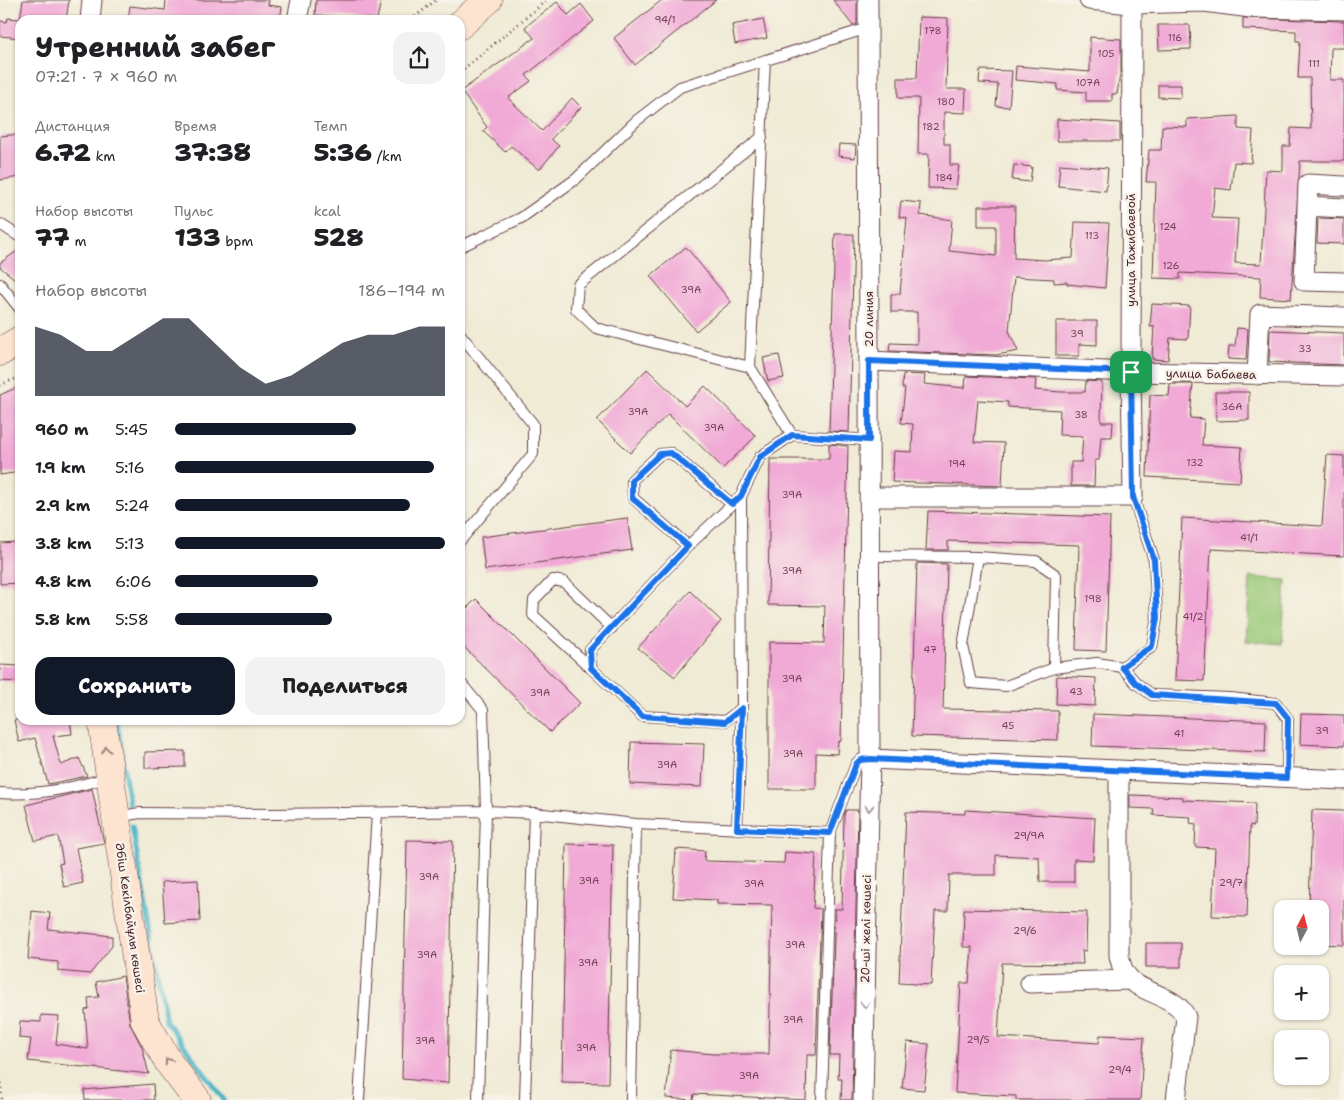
<!DOCTYPE html>
<html lang="ru">
<head>
<meta charset="utf-8">
<style>
  :root { --surface:#fff; --page:#f2f2f2; --text:#202124; --muted:#757577; --accent:#111827 }
  body { margin:0; font-family:"Shantell Sans",sans-serif; background:var(--page); color:var(--text); height:100vh; display:flex; flex-direction:column; font-size:19px; white-space:nowrap }
  * { box-sizing:border-box; margin:0 }
  p { font-size:16px; color:var(--muted) }
  .icon { flex:none; width:28px; height:28px; fill:none; stroke:currentColor; stroke-width:2; stroke-linecap:round; stroke-linejoin:round }
  .map { position:relative; flex:1; overflow:hidden }
  .sheet { position:absolute; left:15px; top:15px; width:450px; height:710px; display:flex; flex-direction:column; background:var(--surface); border-radius:15px; box-shadow:0 1px 4px #0004 }
  .sheet>* { flex:none }
  .needle { width:32px; rotate:7deg }
  .fabs { position:absolute; left:1274px; top:900px; display:grid; gap:10px }
  .fabs a { display:grid; place-items:center; width:55px; height:55px; border-radius:10px; background:var(--surface); box-shadow:0 1px 4px #0004; font-size:25px }
  .pin { position:absolute; display:grid; place-items:center; width:42px; height:42px; color:#fff; margin:-21px; border-radius:10px; box-shadow:0 2px 8px #0006 }
  .round { display:grid; place-items:center; flex:none; width:52px; height:52px; border-radius:15px; background:var(--page) }
  .head { display:flex; align-items:center; justify-content:space-between; height:85px; padding:0 20px }
  h1 { font-size:28px; font-weight:800; line-height:38px }
  .metrics { display:grid; grid-template-columns:repeat(3,1fr); gap:8px; height:85px; padding:5px 20px }
  .metrics div { display:grid; align-content:center }
  .metrics b { font-size:25px; font-weight:800 }
  .metrics small { font-size:14px; font-weight:400 }
  .metrics p { font-size:14px }
  .chart { height:140px; padding:10px 20px }
  .chart p { display:flex; justify-content:space-between }
  .chart svg { width:100%; height:90px; margin-top:5px; fill:var(--accent); opacity:.7 }
  .action { display:flex; gap:10px; margin-top:auto; padding:10px 20px }
  .action a { flex:1; height:58px; border-radius:15px; background:var(--accent); color:#fff; font-size:20px; font-weight:800; line-height:58px; text-align:center }
  .action a+a { background:var(--page); color:var(--text) }
  ul { padding:0 20px; list-style:none; font-size:16px }
  li { display:grid; grid-template-columns:80px 60px 1fr; align-items:center; height:38px }
  li i { height:12px; border-radius:6px; background:var(--accent) }
  .map>svg:first-child { display:block }
</style>
</head>
<body>
<div class="map">
<svg width="1344" height="1100" viewBox="0 0 1344 1100">
  <rect width="100%" height="100%" fill="#f7f3e8"/>
  <filter id="ink" filterUnits="userSpaceOnUse"><feTurbulence type="fractalNoise" baseFrequency=".02" numOctaves="2"/><feDisplacementMap in="SourceGraphic" scale="10" xChannelSelector="R" yChannelSelector="G"/><feConvolveMatrix kernelMatrix="1 2 1 2 8 2 1 2 1" color-interpolation-filters="sRGB"/></filter>
  <filter id="wash" filterUnits="userSpaceOnUse"><feTurbulence type="fractalNoise" baseFrequency=".0096" numOctaves="4" result="noise"/><feDisplacementMap in="SourceGraphic" scale="20" xChannelSelector="R" yChannelSelector="G"/><feGaussianBlur stdDeviation="1.12" result="paint"/><feColorMatrix in="noise" values="0 0 0 0 0 0 0 0 0 0 0 0 0 0 0 0 0 1.4 0 .05"/><feComposite in="paint" operator="in"/></filter>
  <g filter="url(#wash)">
    <rect width="100%" height="100%" fill="#f0ebd5"/>
    <path fill="#98c775" stroke="#717350" d="M1250 577 1286 580 1282 644 1246 641Z"/>
    <g fill="none" stroke-linecap="round" stroke-linejoin="round">
      <path stroke="#4ab4c7" stroke-width="5" d="M117 720 129 804
        M132 826 166 1021 224 1100"/>
    </g>
    <g id="blocks">
      <path fill="#f1a9d6" d="M23 0H69L66 20H20V38L0 36V21L7 22 8 18 20 19Z
        M166 0H269L268 5 282 7 280 20H128L130 6 165 10Z
        M316 0H381L377 19 315 15Z
        M662 0H716L635 65 614 38Z
        M833 0H857V24L853 26Z
        M557 2 568 15 581 4 594 21 526 75 531 81 508 98 542 131 572 98 581 107 551 139 559 146 539 170 511 146 505 152 483 131 487 127 461 91 534 38 525 27Z
        M919 17 948 18 946 89H966L965 113 944 112V144H950V165H959L956 189 928 188 929 154H918L919 98H898V78H917Z
        M1243 18 1344 21V48H1331L1330 80H1344V161H1300L1291 299 1260 297 1261 277 1180 273V279L1153 278 1156 182H1146L1149 150H1161L1162 126 1187 127V119L1238 116V129L1253 130 1251 163 1234 162 1231 190 1215 188 1212 218 1238 219 1235 263 1261 264 1266 170 1283 171V146H1290L1291 128 1311 129 1310 78H1298L1300 41H1296V31L1243 29Z
        M763 19 767 38 735 44 732 25Z
        M1158 25H1190L1191 49 1159 50Z
        M1090 37 1121 39V69L1117 94H1112V101H1086V92L1057 90 1058 84 1015 80 1016 66 1090 72Z
        M980 70 1012 71 1009 107 996 106 998 84 979 83Z
        M1158 85H1181V98L1158 97Z
        M1057 119 1120 123V141H1057Z
        M20 134V177L0 180V136Z
        M839 144 856 145 855 158 838 156Z
        M1060 164 1108 168 1106 191 1058 186Z
        M1014 165 1032 167 1030 182 1012 180Z
        M901 201 921 203 920 215 952 220 949 251 996 256V226H978V206H1015L1014 258 1045 260 1073 258 1075 222 1109 223 1105 288 1067 284V282L1054 283V279L1014 277 1009 331 1018 351 997 355 889 351 890 343 917 344V312H891V294H900L907 218 899 217Z
        M1318 218 1344 219V244L1317 243Z
        M835 234H854L849 432 829 431Z
        M686 247 731 302 696 331 650 276Z
        M20 249V283L0 267V263Z
        M1152 304 1190 306 1188 339 1170 338 1168 360 1152 359 1154 326 1150 327Z
        M1056 321H1097V345L1079 344V356H1056Z
        M1237 328 1248 329 1246 360 1228 359 1229 346H1235Z
        M1270 330 1344 333V365L1269 362Z
        M779 355 784 378 768 381 763 358Z
        M647 369 685 406 705 386 756 436 723 468 668 414 630 453 597 420Z
        M903 374 925 375 924 384 965 388 966 376 1036 379 1035 390 1061 392H1085L1086 381 1102 382 1101 422H1113L1112 437H1101L1099 460H1095L1094 486H1071V462H1081L1083 436 1059 435 1060 410 1008 407V402L978 400 974 442 1004 443 1002 486 892 482 894 451 912 452 913 424 901 423 905 388H902Z
        M1170 384H1193L1190 418 1204 419 1202 445 1242 447 1240 482 1147 477 1150 395 1169 396Z
        M20 386V472L0 475V395Z
        M1215 392H1249V420L1216 421Z
        M829 444 848 446 841 741 838 742 837 754 816 753V789H769V642L824 643 825 606 768 605 770 459H829Z
        M1327 455 1344 456V556L1211 549 1204 681 1175 680 1182 518 1322 526Z
        M928 511 1110 517 1106 651 1076 650 1079 545 948 541V550H926Z
        M627 518 632 550 485 570 481 537Z
        M16 542 20 583 0 584V543Z
        M917 563 947 564 943 709 1058 711V740L912 736Z
        M690 591 721 621 675 677 638 648Z
        M476 599 580 703 550 732 460 643V615Z
        M0 665 20 666V682L0 681Z
        M1057 676 1096 678 1095 706 1056 704Z
        M1093 714 1266 721 1265 752 1092 746Z
        M1301 714 1344 715V746L1300 744Z
        M14 720H70L72 734 53 736 61 765 79 758 87 776 48 784 35 738 19 742Z
        M631 742 704 744 702 787 630 784Z
        M185 751V767L145 768V752Z
        M92 789 104 843 76 848 83 883 64 887 59 864 63 863 58 836 35 841 26 805Z
        M1130 795 1183 797V800L1255 803 1254 826 1250 825 1247 917 1212 916 1215 848 1195 847 1196 824 1190 823 1191 817 1153 815 1154 809 1130 808Z
        M846 810H858L852 1100H841L842 1079H838L839 1055H830L835 909H842L844 815Z
        M965 810 1095 818 1093 860 1074 859V882H1040L1039 857 996 855V875H949L948 911H935L931 985 899 983 906 812 965 814Z
        M1312 810 1344 811V945L1320 944V909H1309Z
        M407 840 453 841 448 1083 402 1079Z
        M566 844 613 845 608 1083 562 1082Z
        M676 849 705 851 704 861 784 863 785 852 816 854 813 908 821 909 816 1055H807L806 1100 694 1094 693 1100 666 1098 671 1050 713 1054H769L772 905 717 904V900L673 898Z
        M198 880 200 921 165 923 162 882Z
        M964 909 1087 912 1086 951 1082 950 1083 964 1002 963 998 1037 1099 1043 1100 1035 1144 1037 1140 1100H1016V1096L955 1093 961 983H969L972 947H963Z
        M32 911 50 913 48 929 112 936V946L90 974 58 971V962L28 959Z
        M1146 943H1181V967H1146Z
        M123 976 130 1024 142 1047 149 1074 28 1061 31 1039 19 1038 20 1021 41 1022V1015L59 1016 56 1044 88 1049 85 1010 89 1009 88 998 99 997 96 982Z
        M907 1042 929 1044 924 1090 902 1088Z
        M153 1084 154 1100H85L84 1090Z"/>
    </g>
  </g>
  <g filter="url(#ink)">
    <use href="#blocks" fill-opacity="0" stroke="#633e44" stroke-width="1"/>
    <g fill="none" stroke-linecap="round" stroke-linejoin="round">
      <g stroke="#633e44" stroke-width="12">
        <path id="lane" d="M0 224 20 237
          M460 247 521 218 576 179 636 121 680 87 868 28
          M0 284 20 309
          M460 334 533 424V454L460 541
          M750 367 765 60
          M792 435 869 440
          M741 496 688 546 590 650 591 668 642 716 725 721 742 708 741 496 760 457 792 435 750 367 596 328 576 309 578 285 762 137
          M688 546 633 498 632 480 660 454 671 453 732 504
          M869 556 978 557 1036 561 1056 575 1054 668 1097 663 1122 667 1136 683 1152 695 1230 698 1276 703 1288 719 1287 778
          M978 557 963 646 971 683 1006 686 1054 668
          M1122 667 1152 647 1157 618 1154 560 1133 497
          M591 668 533 615 534 600 553 580 564 582 612 628
          M460 682 483 710 486 811 478 1100
          M0 793C38 796 74 788 109 777
          M116 817 140 813 271 814 486 811 534 813 636 824 830 833 822 1100
          M737 829 742 708
          M830 833 856 764 860 760 870 759
          M359 1100 377 813
          M525 1100 534 813
          M631 1100 636 824"/>
      </g>
      <g stroke="#633e44" stroke-width="21">
        <path id="street" d="M1089 0 1132 4 1204 2 1251 8 1344 10
          M90 20 92 0
          M297 20 301 0
          M1344 186 1308 184 1304 281 1344 282
          M1307 206 1344 208
          M869 361 1131 372 1344 376
          M1257 375 1260 314 1344 317
          M869 497H1133L1131 372 1132 4
          M870 759 1344 780
          M1119 770V956C1121 961 1121 967 1124 971 1136 995 1174 992 1186 1017L1176 1100
          M1030 983 1130 980
          M863 1100 870 759 868 0"/>
      </g>
      <g stroke="#633e44" stroke-width="29">
        <path id="secondary" d="M460 25 488 0
          M0 352 20 340
          M102 720 145 1021 169 1063 197 1100"/>
      </g>
      <path stroke="#633e44" stroke-width="3" stroke-dasharray="1 4" stroke-linecap="butt" d="M411 20 436 0
        M460 72 547 0
        M0 385 20 377
        M0 1078 2 1100"/>
      <use href="#lane" stroke="#fff" stroke-width="10"/>
      <use href="#street" stroke="#fff" stroke-width="19"/>
      <use href="#secondary" stroke="#fde4d1" stroke-width="28"/>
    </g>
    <defs><path id="oneway-chevron" d="M-2-3.5L2.5 0L-2 3.5" fill="none" stroke-width="1.6" stroke-linecap="round" stroke-linejoin="round" transform="scale(1.25)"/></defs>
    <g stroke="#a4827e">
      <use href="#oneway-chevron" transform="translate(106 750) rotate(-98)"/>
      <use href="#oneway-chevron" transform="translate(168 1061) rotate(-123)"/>
    </g>
    <g stroke="#ae9aa0">
      <use href="#oneway-chevron" transform="translate(869 808) rotate(91)"/>
      <use href="#oneway-chevron" transform="translate(865 1005) rotate(91)"/>
    </g>
  </g>
  <g fill="none" stroke-linecap="round" stroke-linejoin="round" filter="url(#ink)">
    <g stroke="#fff" stroke-width="10">
      <path id="route" d="M869 361 1131 372 1133 497 1154 560 1157 618 1152 646 1122 667 1136 683 1152 695 1276 703 1288 718 1287 778 870 759 860 760 856 764 830 833 737 829 742 708 725 722 642 716 591 668 590 650 688 546 632 498V480L660 454 671 453 732 504 741 496 760 457 792 435 869 440Z"/>
    </g>
    <use href="#route" stroke="#1a73e8" stroke-width="6"/>
  </g>
  <g text-anchor="middle" stroke-width="5" stroke-linejoin="round" paint-order="stroke">
    <g font-size="10" fill="#744256">
      <text x="665" y="23">94/1</text>
      <text x="933" y="34">178</text>
      <text x="1175" y="41">116</text>
      <text x="1106" y="57">105</text>
      <text x="1314" y="67">111</text>
      <text x="1088" y="86">107А</text>
      <text x="946" y="105">180</text>
      <text x="931" y="130">182</text>
      <text x="944" y="181">184</text>
      <text x="1168" y="230">124</text>
      <text x="1092" y="239">113</text>
      <text x="1171" y="269">126</text>
      <text x="691" y="293">39А</text>
      <text x="1077" y="337">39</text>
      <text x="1305" y="352">33</text>
      <text x="1232" y="410">36А</text>
      <text x="638" y="415">39А</text>
      <text x="1081" y="418">38</text>
      <text x="714" y="431">39А</text>
      <text x="1195" y="466">132</text>
      <text x="957" y="467">194</text>
      <text x="792" y="498">39А</text>
      <text x="1249" y="541">41/1</text>
      <text x="792" y="574">39А</text>
      <text x="1093" y="602">198</text>
      <text x="1193" y="620">41/2</text>
      <text x="930" y="653">47</text>
      <text x="792" y="682">39А</text>
      <text x="1076" y="695">43</text>
      <text x="540" y="696">39А</text>
      <text x="1008" y="729">45</text>
      <text x="1322" y="734">39</text>
      <text x="1179" y="737">41</text>
      <text x="793" y="757">39А</text>
      <text x="667" y="768">39А</text>
      <text x="1029" y="839">29/9А</text>
      <text x="429" y="880">39А</text>
      <text x="589" y="884">39А</text>
      <text x="1231" y="886">29/7</text>
      <text x="754" y="887">39А</text>
      <text x="1025" y="934">29/6</text>
      <text x="795" y="948">39А</text>
      <text x="427" y="958">39А</text>
      <text x="588" y="966">39А</text>
      <text x="793" y="1023">39А</text>
      <text x="978" y="1043">29/5</text>
      <text x="425" y="1044">39А</text>
      <text x="586" y="1051">39А</text>
      <text x="1120" y="1073">29/4</text>
      <text x="749" y="1079">39А</text>
    </g>
    <g font-size="12" fill="#4a1f2b" stroke="#f7f3e8">
      <text transform="translate(1131 250) rotate(-90)" y="4">улица Тажибаевой</text>
      <text transform="translate(869 319) rotate(-90)" y="4">20 линия</text>
      <text transform="translate(1211 374) rotate(1)" y="4">улица Бабаева</text>
      <text transform="translate(130 918) rotate(82)" y="4">Әбіш Кекілбайұлы көшесі</text>
      <text transform="translate(866 929) rotate(-89)" y="4">20-ші желі көшесі</text>
    </g>
  </g>
</svg>
<div class="fabs">
<a><svg class="needle" viewBox="-14 -14 28 28"><path d="M0-13l5 13h-10z" fill="#e53935"/><path d="M0 13l5-13h-10z" fill="#757577"/></svg></a>
<a>+</a>
<a>−</a>
</div>
<div class="pin" style="left:1131px;top:372px;background:#1e9e55"><svg class="icon" aria-label="arrive" viewBox="0 0 24 24"><path d="M6 21V4h12l-3 4 3 4H6"/></svg></div>
<section class="sheet">
<div class="head"><div><h1>Утренний забег</h1><p>07:21 · 7 × 960 m</p></div><a class="round"><svg class="icon" aria-label="share" viewBox="0 0 24 24"><path d="M12 15V3M7 8l5-5 5 5M5 13v7h14v-7"/></svg></a></div>
<div class="metrics">
<div><p>Дистанция</p><b>6.72<small> km</small></b></div>
<div><p>Время</p><b>37:38</b></div>
<div><p>Темп</p><b>5:36<small> /km</small></b></div>
</div>
<div class="metrics">
<div><p>Набор высоты</p><b>77<small> m</small></b></div>
<div><p>Пульс</p><b>133<small> bpm</small></b></div>
<div><p>kcal</p><b>528</b></div>
</div>
<div class="chart"><p><span>Набор высоты</span>186–194 m</p>
<svg viewBox="0 0 160 44" preserveAspectRatio="none"><path d="M0 44V10L10 14L20 22L30 22L40 14L50 6L60 6L70 18L80 30L90 38L100 34L110 26L120 18L130 14L140 14L150 10L160 10V44z"/></svg>
</div>
<ul>
<li><b>960 m</b>5:45<i style="width:67%"></i></li>
<li><b>1.9 km</b>5:16<i style="width:96%"></i></li>
<li><b>2.9 km</b>5:24<i style="width:87%"></i></li>
<li><b>3.8 km</b>5:13<i style="width:100%"></i></li>
<li><b>4.8 km</b>6:06<i style="width:53%"></i></li>
<li><b>5.8 km</b>5:58<i style="width:58%"></i></li>
</ul>
<div class="action"><a>Сохранить</a><a>Поделиться</a></div>
</section>
</div>
</body>
</html>
